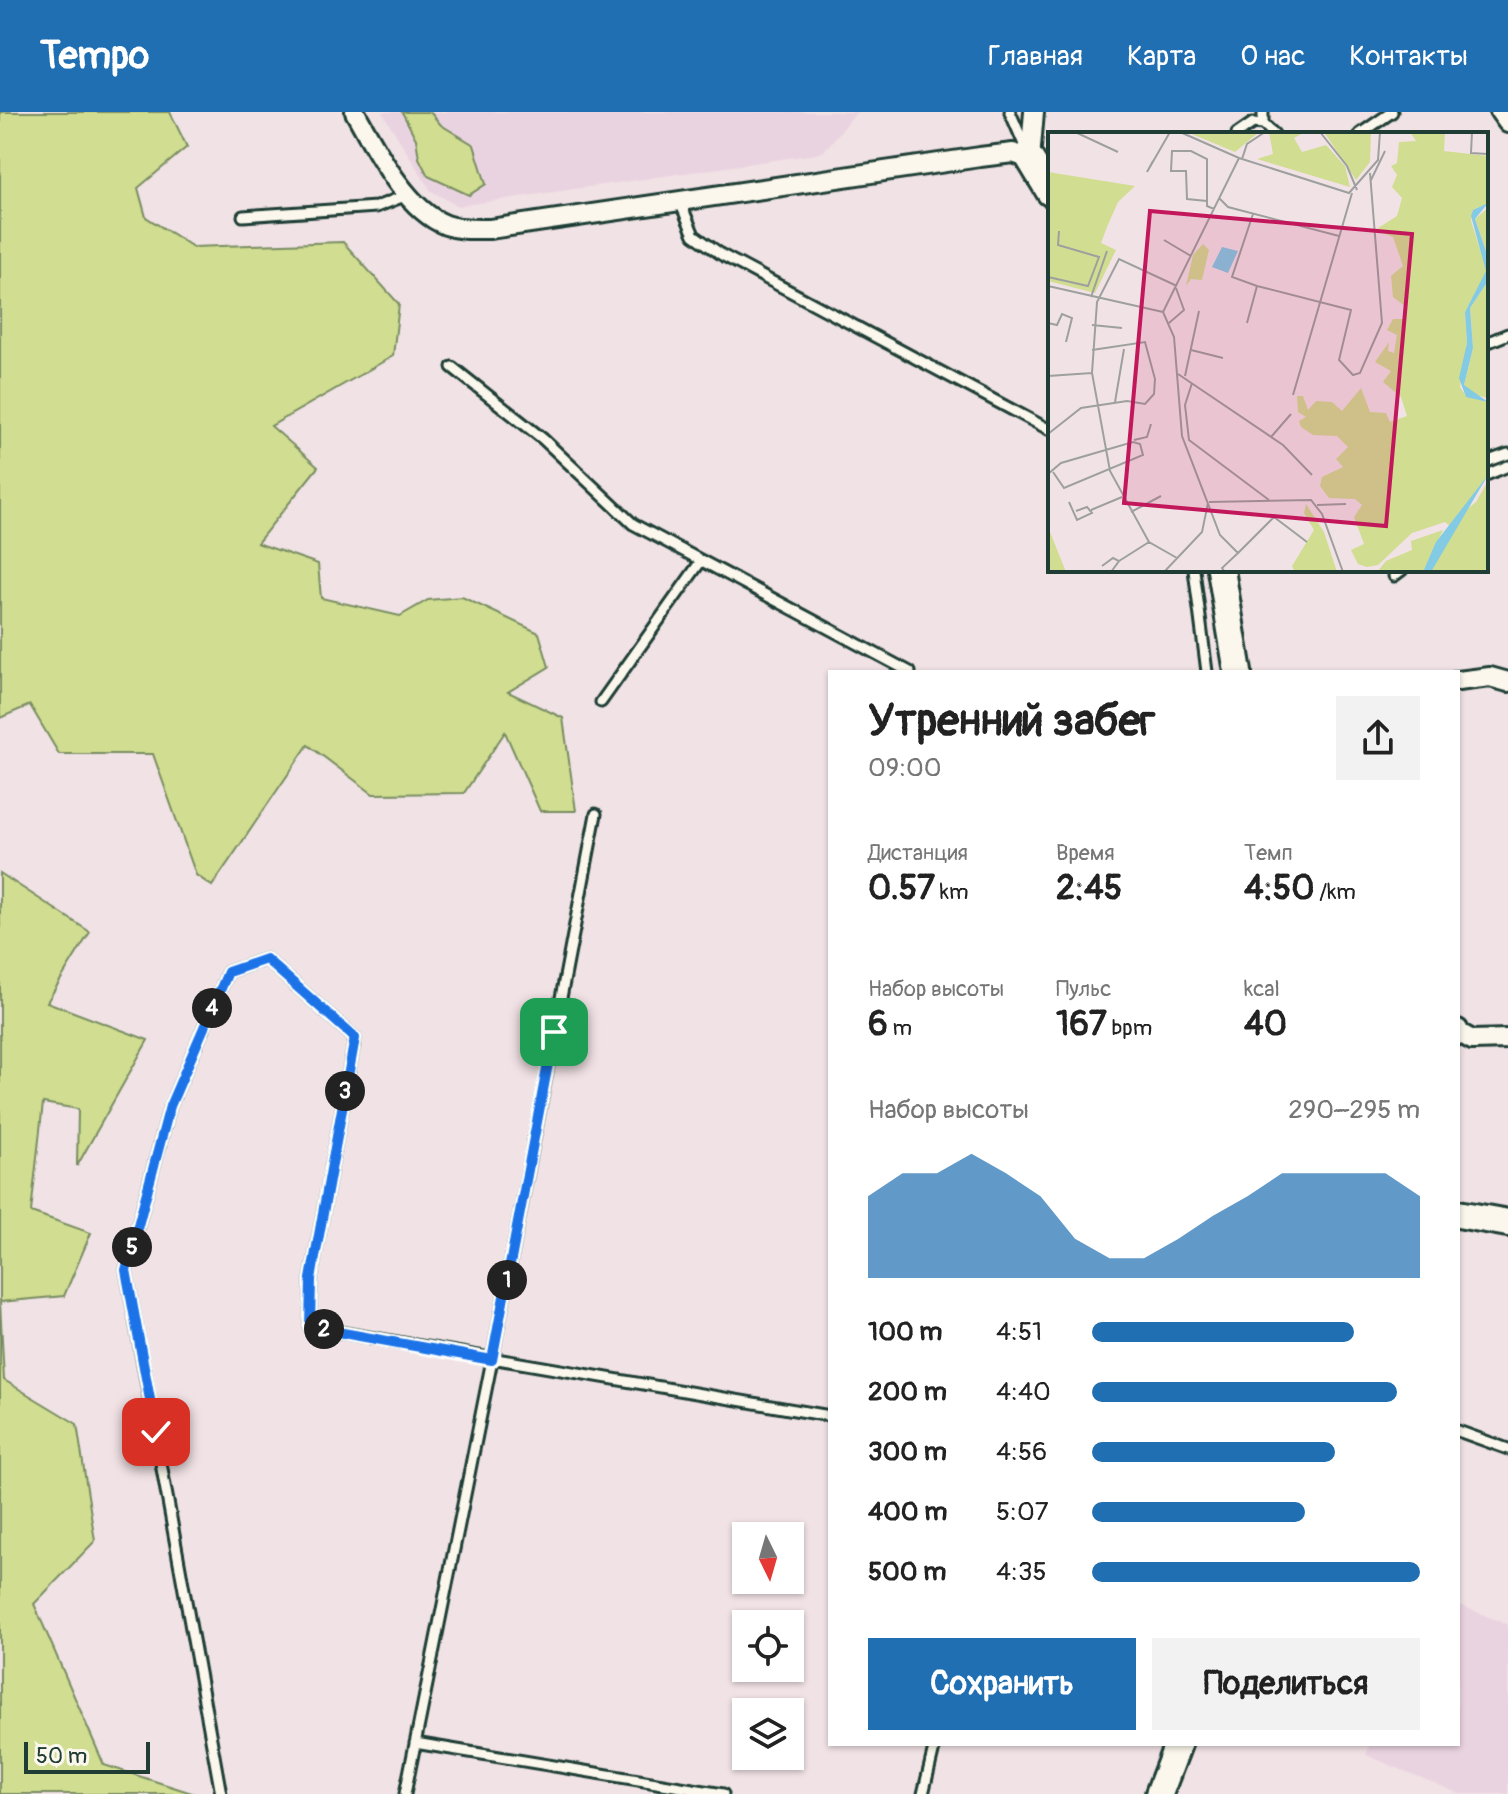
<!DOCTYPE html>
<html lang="ru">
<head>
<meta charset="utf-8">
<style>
  :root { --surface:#fff; --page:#f2f2f2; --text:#222; --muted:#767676; --accent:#1f6fb2 }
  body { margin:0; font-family:Pangolin,sans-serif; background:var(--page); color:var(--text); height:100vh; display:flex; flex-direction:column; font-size:30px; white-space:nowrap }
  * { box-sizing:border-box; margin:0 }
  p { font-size:26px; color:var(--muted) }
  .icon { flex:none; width:44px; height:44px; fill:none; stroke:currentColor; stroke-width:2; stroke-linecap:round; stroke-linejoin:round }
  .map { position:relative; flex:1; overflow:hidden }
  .side { position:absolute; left:828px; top:558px; width:632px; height:1076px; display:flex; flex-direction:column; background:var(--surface); border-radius:0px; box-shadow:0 2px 6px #0004 }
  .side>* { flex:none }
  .needle { width:52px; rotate:175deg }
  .fabs { position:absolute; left:732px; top:1410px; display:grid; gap:16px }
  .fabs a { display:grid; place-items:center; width:72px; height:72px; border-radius:0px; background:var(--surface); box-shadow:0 2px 6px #0004; font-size:40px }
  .scale { position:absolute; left:24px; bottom:20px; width:126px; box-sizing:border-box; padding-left:8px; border:4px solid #1f3d34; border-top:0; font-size:22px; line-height:28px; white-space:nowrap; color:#1f3d34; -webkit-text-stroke:6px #fbf7ec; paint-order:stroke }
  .pin { position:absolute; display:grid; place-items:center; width:68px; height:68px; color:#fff; margin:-34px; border-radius:16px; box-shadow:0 4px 12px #0006 }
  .km { position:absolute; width:40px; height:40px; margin:-20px; border-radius:50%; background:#222; color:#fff; font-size:22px; line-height:40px; text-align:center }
  .round { display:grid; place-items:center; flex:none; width:84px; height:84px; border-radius:0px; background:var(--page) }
  .summary { display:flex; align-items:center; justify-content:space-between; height:136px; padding:0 40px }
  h1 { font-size:44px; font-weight:700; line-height:60px }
  .figures { display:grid; grid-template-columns:repeat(3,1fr); gap:12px; height:136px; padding:8px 40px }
  .figures div { display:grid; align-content:center }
  .figures b { font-size:34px; font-weight:700 }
  .figures small { font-size:22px; font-weight:400 }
  .figures p { font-size:22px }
  .chart { height:224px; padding:16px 40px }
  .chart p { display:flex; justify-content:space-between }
  .chart svg { width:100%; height:144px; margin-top:8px; fill:var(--accent); opacity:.7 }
  .action { display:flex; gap:16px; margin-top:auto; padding:16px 40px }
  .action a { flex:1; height:92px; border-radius:0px; background:var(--accent); color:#fff; font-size:32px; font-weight:700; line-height:92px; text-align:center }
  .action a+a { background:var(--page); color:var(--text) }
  ul { padding:0 40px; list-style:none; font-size:26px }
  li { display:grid; grid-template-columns:128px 96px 1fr; align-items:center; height:60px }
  li i { height:20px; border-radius:10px; background:var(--accent) }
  header { display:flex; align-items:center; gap:48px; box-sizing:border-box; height:112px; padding:0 40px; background:var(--accent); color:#fff }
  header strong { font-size:38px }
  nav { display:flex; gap:44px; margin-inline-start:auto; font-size:28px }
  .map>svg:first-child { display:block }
</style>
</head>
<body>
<header>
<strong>Tempo</strong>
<nav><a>Главная</a><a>Карта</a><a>О нас</a><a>Контакты</a></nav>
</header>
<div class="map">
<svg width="1508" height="1682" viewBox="0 0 1508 1682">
  <rect width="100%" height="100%" fill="#f1e2e5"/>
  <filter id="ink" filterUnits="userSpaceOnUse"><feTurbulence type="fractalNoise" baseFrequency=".0125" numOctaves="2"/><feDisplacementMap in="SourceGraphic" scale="16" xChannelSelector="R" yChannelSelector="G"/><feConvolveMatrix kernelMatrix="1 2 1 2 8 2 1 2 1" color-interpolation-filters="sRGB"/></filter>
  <g filter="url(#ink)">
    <path fill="#ead3e0" d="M382 0H857L824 39 816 42 458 94 431 79Z
      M1458 1492 1508 1513V1682H1460L1366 1643 1370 1632H1458Z"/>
    <path fill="#d1dd90" stroke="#788d62" stroke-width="2" d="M0 0H170L187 35 138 76 146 105 193 135 343 130 399 192 393 244 271 314 318 355 257 431 318 452 321 486 400 504 428 488 462 485 539 521 549 555 508 580 563 606 576 699H540L505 620 464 681 373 682 308 633 212 774 196 763 153 642H59L30 593 0 606Z
      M402 0H430L441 13 474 33 486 72 469 83 428 64 419 46 416 27Z
      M0 761 90 820 47 890 148 928 77 1054 78 997 43 991 31 1100 91 1121 64 1184 0 1190 4 1268 77 1312 95 1429 34 1492 104 1653 195 1682H0Z"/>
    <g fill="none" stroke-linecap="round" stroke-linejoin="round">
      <g stroke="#1f3d34" stroke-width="15">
        <path id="lane" d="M1010 0 1026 37
          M1263 12V0
          M1237 22 1253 11 1263 12 1274 22
          M1360 22 1392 0
          M680 90 694 123 722 143 1050 318
          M243 104 376 95 407 83
          M1486 231 1508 222
          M452 255 543 327 633 412 910 560
          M1486 350 1508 342
          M1486 363 1508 354
          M1194 458 1207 560
          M1394 464 1402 458
          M601 590 701 449
          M1458 1319 1508 1337
          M415 1631 723 1682
          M221 1682 126 1158 170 994 228 860 266 847 355 926 311 1167 310 1215 830 1304
          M405 1682 492 1248 596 702
          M923 1682 935 1632"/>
      </g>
      <g stroke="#1f3d34" stroke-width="24">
        <path id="street" d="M355 0C375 36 406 98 446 113 460 118 475 117 490 117L980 45 1013 41 1030 47 1034 0
          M1500 0 1508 11
          M1458 569 1490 565 1508 570
          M1458 917V920L1472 928 1508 927"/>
      </g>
      <g stroke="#1f3d34" stroke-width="32">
        <path id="secondary" d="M1030 47 1050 80
          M1221 458 1238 560
          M1458 1102 1508 1111
          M1159 1682 1178 1632"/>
      </g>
      <use href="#lane" stroke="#fbf7ec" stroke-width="9"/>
      <use href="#street" stroke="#fbf7ec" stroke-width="18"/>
      <use href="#secondary" stroke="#fbf7ec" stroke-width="26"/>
    </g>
  </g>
  <g fill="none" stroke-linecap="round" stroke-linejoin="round" filter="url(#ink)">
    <g stroke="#fff" stroke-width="16">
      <path id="route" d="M156 1320 126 1158 170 994 228 860 266 847 355 926 311 1167 310 1215 492 1248 554 920"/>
    </g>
    <use href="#route" stroke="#1a73e8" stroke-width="10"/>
  </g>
  <g transform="translate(1048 20)">
    <rect width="440" height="440" fill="#f1e2e5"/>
    <path d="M139 0H211L187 20ZM221 0H257L246 6 254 20 278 13 297 34 302 55 209 27 225 22ZM276 0H323L322 30 308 48ZM362 0H397L396 19 440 24V71L425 78 423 89 439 139 417 180 419 211 412 255 418 264 440 270V343L402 394 397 390 364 401 330 433 319 435 310 432 303 418 316 412 306 385 314 373 307 367 281 366 272 354 274 345 295 335 288 327 300 315 289 304 265 303 253 295 251 289 258 285 250 280 249 264H255L260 278 268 269 284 270 294 279 313 256 322 280 338 281 342 290 359 284 353 265 335 250 343 239 327 230 341 210 340 219 346 221 349 203 339 198 345 187H356L357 174 345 165 343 144 355 134 345 105 327 98 349 84 354 66 344 55 349 43 343 34 349 31 351 10 368 9ZM0 40 87 54 70 70 59 95 53 111 68 118 47 161 0 149ZM440 76V125L427 87ZM155 112 161 118 154 148 143 147 138 154 145 123ZM440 149V266L423 262 416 253 425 216 422 176ZM440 349V440H383L412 383 428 370ZM258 372 276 400 289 440H247L244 434 266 398 256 381ZM0 395 18 440H0ZM395 398 375 440H329L338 429 364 418 363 409Z" fill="#d1dd90"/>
    <path d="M440 71 427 87 440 125V149L422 176 425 216 416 253 440 270 418 265 411 246 419 211 417 180 438 139 423 84 425 78ZM174 115 190 119 180 141 164 135ZM440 343 383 440H375L388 410Z" fill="#83cae4"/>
    <path fill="none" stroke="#9da09e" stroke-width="2" d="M27 0 70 20M132 0 191 26 301 61 330 28 332 0M272 0 299 34 309 58M424 0 423 21 440 22M194 27 199 12 217 0M105 29 99 40 122 0M323 48 337 19M171 66 180 75 291 104M159 69 139 67 138 39H123L124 19H143L159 27V74L166 77M205 82 184 145 209 154M116 108 143 124M0 145 40 154 51 125 10 113 11 99M0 154 115 180M129 154 71 127 49 170 44 241 62 339 101 410 129 426M43 165 59 119M115 180 126 205 134 304 172 403 190 421 226 385 259 410M115 180 191 26M0 191 9 193 14 182 24 186 18 210M121 191 136 178 128 156M199 191 209 154 303 178 291 228 305 243 312 241 334 191 322 41M44 193 74 196M143 218 175 226M130 242 235 313 264 343M0 244 44 241M137 244 151 179M144 251 137 273 141 308 221 368M245 263 304 61M67 270 76 217M0 302 33 276 79 269 97 272 106 262 107 247 97 210 44 218M223 305 243 282M86 308 99 305 103 292M0 342 13 331 85 310 92 312 95 323 16 356 5 340M21 370 29 388 44 381 39 375 28 379M161 370 263 368 274 382 295 440M269 373 298 372M43 378 74 365M83 380 113 364M71 429 101 410M54 434 65 426 71 429 63 440M116 440 154 400 160 371M177 440 174 436 190 421"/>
    <path fill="#c2185b" fill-opacity="0.15" stroke="#c2185b" stroke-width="4" d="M102 79 364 102 338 394 76 371Z"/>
    <rect width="440" height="440" fill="none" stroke="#1f3d34" stroke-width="4"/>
  </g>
</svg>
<div class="fabs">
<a><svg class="needle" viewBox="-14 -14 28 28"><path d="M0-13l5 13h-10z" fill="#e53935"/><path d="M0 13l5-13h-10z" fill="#767676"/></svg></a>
<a><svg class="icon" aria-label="locate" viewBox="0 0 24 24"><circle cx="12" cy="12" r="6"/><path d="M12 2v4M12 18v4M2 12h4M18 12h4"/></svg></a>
<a><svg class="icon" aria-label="layers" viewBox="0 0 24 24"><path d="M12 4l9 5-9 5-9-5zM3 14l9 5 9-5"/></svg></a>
</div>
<div class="scale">50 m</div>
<div class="pin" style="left:554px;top:920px;background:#1e9e55"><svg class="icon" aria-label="arrive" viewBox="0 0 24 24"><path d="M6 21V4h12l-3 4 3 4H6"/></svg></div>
<div class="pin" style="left:156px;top:1320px;background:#d93025"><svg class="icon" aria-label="check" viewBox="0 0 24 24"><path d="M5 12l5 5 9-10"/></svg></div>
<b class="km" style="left:507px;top:1168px">1</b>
<b class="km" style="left:324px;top:1217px">2</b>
<b class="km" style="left:345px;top:979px">3</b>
<b class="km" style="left:212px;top:896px">4</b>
<b class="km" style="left:132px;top:1135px">5</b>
<section class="side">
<div class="summary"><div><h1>Утренний забег</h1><p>09:00</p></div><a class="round"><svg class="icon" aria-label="share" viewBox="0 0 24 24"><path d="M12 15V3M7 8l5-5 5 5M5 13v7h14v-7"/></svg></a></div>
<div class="figures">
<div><p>Дистанция</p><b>0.57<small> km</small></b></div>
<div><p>Время</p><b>2:45</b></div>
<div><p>Темп</p><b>4:50<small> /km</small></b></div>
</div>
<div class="figures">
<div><p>Набор высоты</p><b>6<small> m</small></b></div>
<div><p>Пульс</p><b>167<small> bpm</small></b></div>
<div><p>kcal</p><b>40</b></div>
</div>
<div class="chart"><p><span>Набор высоты</span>290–295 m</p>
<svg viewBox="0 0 160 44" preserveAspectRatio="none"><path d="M0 44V19L10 12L20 12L30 6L40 12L50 19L60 32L70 38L80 38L90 32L100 25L110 19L120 12L130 12L140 12L150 12L160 19V44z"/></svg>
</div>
<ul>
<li><b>100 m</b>4:51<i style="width:80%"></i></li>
<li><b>200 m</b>4:40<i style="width:93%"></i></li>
<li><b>300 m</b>4:56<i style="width:74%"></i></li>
<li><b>400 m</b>5:07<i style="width:65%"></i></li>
<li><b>500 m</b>4:35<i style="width:100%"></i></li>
</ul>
<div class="action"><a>Сохранить</a><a>Поделиться</a></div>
</section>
</div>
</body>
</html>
